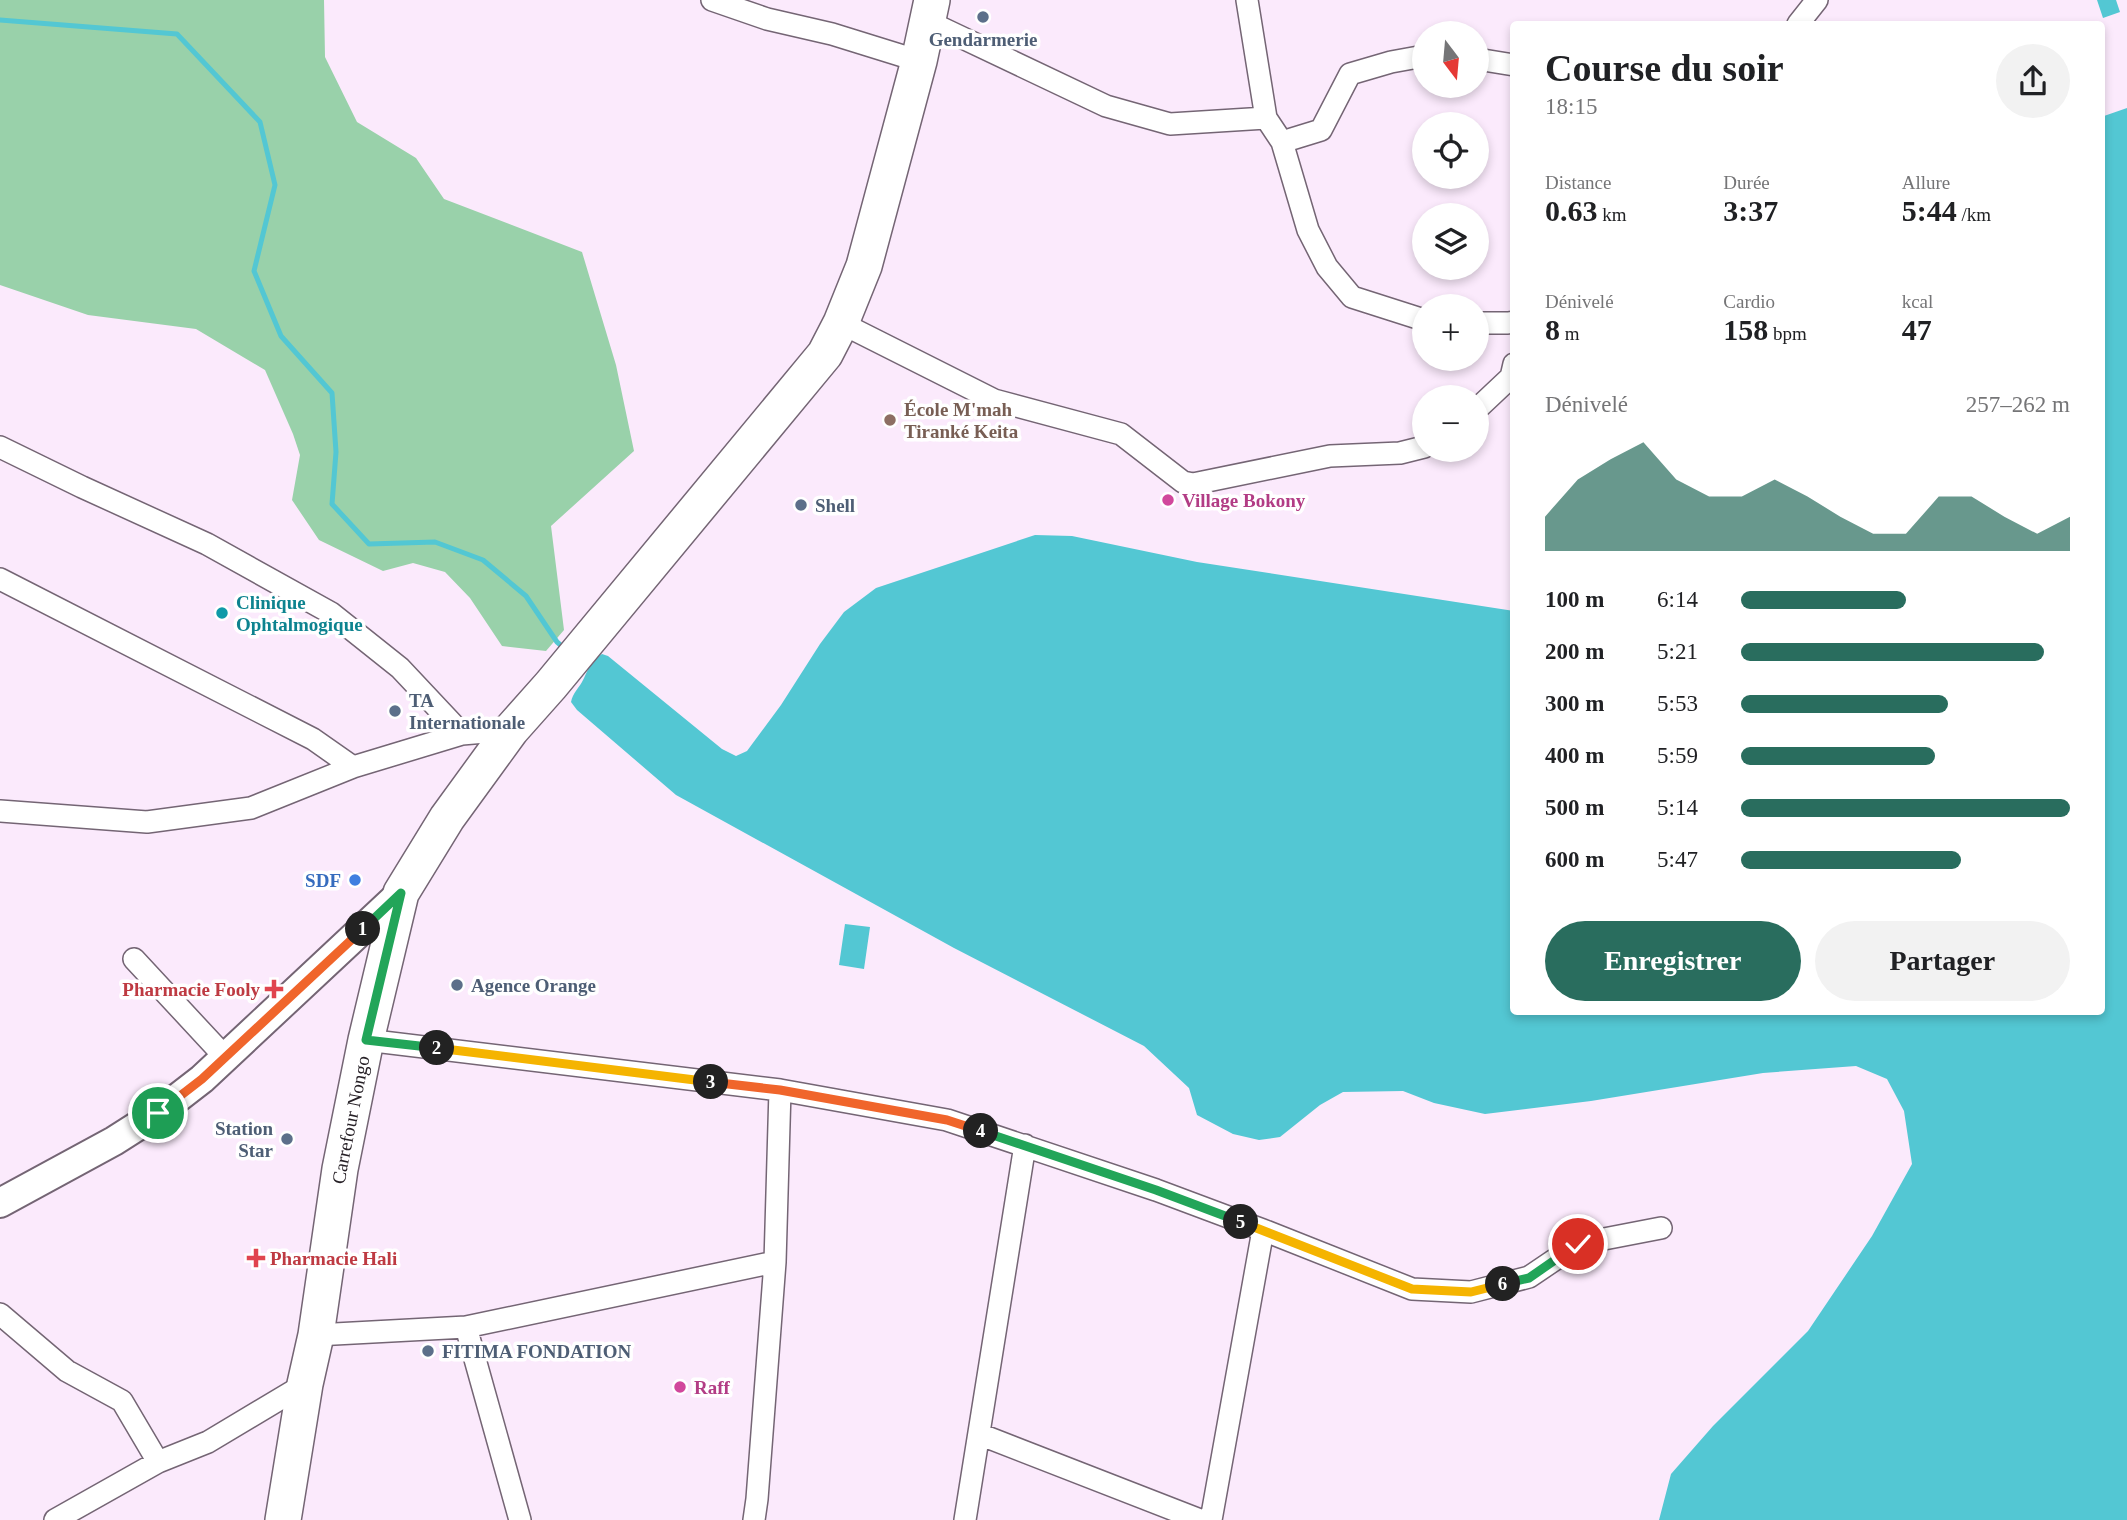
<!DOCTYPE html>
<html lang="fr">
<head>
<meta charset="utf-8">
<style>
  :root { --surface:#fff; --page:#f2f2f2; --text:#202124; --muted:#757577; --accent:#296d5e }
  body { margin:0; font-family:Georgia,serif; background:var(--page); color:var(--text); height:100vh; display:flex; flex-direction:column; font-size:26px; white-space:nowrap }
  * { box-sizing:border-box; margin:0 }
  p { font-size:23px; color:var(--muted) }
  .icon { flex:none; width:38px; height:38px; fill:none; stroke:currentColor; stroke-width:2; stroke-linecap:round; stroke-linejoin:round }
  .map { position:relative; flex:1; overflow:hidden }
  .panel { position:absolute; left:1510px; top:21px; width:595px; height:994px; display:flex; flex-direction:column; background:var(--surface); border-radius:7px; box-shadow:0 4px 10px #0003 }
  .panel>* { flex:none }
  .needle { width:46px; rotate:164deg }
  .fabs { position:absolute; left:1412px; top:21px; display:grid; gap:14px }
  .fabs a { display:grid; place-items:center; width:77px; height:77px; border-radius:50%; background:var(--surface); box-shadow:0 4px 10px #0003; font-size:35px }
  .pin { position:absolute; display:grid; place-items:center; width:60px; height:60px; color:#fff; margin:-30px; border:4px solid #fff; border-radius:50%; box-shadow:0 2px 7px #0007 }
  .km { position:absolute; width:35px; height:35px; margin:-18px; border-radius:50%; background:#222; color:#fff; font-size:19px; line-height:35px; text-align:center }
  .round { display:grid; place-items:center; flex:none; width:74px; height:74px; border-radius:37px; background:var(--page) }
  .head { display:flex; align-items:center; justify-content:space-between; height:119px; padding:0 35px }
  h1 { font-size:38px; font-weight:700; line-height:52px }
  .stats { display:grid; grid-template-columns:repeat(3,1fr); gap:10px; height:119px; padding:7px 35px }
  .stats div { display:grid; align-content:center }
  .stats b { font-size:30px; font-weight:700 }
  .stats small { font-size:19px; font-weight:400 }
  .stats p { font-size:19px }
  .chart { height:196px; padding:14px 35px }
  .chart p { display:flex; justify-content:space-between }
  .chart svg { width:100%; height:126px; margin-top:7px; fill:var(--accent); opacity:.7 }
  .button { display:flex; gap:14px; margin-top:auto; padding:14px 35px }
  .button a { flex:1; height:80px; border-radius:42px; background:var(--accent); color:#fff; font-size:28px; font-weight:700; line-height:80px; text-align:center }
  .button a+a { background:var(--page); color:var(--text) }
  ul { padding:0 35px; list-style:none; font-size:23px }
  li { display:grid; grid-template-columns:112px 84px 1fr; align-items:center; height:52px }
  li i { height:18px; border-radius:9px; background:var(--accent) }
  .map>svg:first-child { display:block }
</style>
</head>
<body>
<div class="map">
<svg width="2127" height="1520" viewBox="0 0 2127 1520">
  <rect width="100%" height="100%" fill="#fbeafc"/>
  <path fill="#99d1aa" d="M0 0H324L325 57 357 122 416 158 444 199 582 252 616 365 634 451 551 526 564 630 546 651 502 646 470 598 445 572 413 563 383 571 319 540 292 500 300 455 293 434 265 370 196 329 88 315 0 285Z"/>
  <path fill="#53c7d3" d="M2097 0H2116L2120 12 2103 18Z
    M2127 108V1520H1659L1671 1474 1713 1426 1808 1331 1872 1236 1912 1164 1904 1111 1887 1079 1856 1066 1763 1073 1591 1101 1485 1114 1434 1103 1403 1091 1343 1092 1320 1105 1280 1137 1259 1140 1233 1134 1197 1115 1189 1088 1144 1046 954 948 676 795 577 710 571 702C573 693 578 689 582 682 588 671 590 660 602 654L608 656 722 749 736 756 747 751 781 705 820 644 844 612 876 588 1035 535 1072 536 1197 562 1514 611V1012H2102V115L2104 116Z
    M845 924 870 927 864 969 839 965Z"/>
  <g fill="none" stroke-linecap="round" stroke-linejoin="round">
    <path stroke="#53c7d3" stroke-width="5" d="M0 20 177 34 260 122 275 185 254 271 281 336 332 393 336 452 332 504 369 544 435 542 483 560 526 596 557 642 564 648"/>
    <g stroke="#746574" stroke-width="24">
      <path id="minor" d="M712 0 767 19 832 34 919 61
        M1247 0 1266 118 1282 142 1308 230 1327 267 1352 297 1424 320
        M927 21 1106 106 1170 124 1266 118
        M1798 24 1817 0
        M1477 59 1514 65
        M1282 142 1321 130 1350 74 1391 62 1424 56
        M841 323 994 400 1121 434 1183 482 1193 484 1330 456 1400 453 1424 447
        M1477 323H1508L1514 322
        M1477 409 1511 377 1514 364
        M0 447 82 487 207 544 331 613 400 668 462 734
        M0 579 313 739 353 767
        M0 811 147 822 251 808 353 767 462 734 511 730
        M134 959 225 1057
        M366 1040 780 1090 947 1120 1156 1190 1263 1230 1412 1289 1471 1292 1529 1277 1578 1244 1661 1228
        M0 1314 67 1371 122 1401 158 1462
        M466 1327 520 1520
        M316 1335 466 1327 775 1262
        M979 1434 1200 1520
        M55 1520 158 1462 208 1442 305 1384
        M754 1520 757 1499 775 1262 780 1090
        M965 1520 1025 1145
        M1211 1520 1263 1230"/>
    </g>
    <g stroke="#746574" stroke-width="32">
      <path id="tertiary" d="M0 1203 114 1141 158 1113 202 1079 401 893"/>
    </g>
    <g stroke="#746574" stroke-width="38">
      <g id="primary">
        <path id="s1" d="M283 1520 305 1384 316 1335 340 1169 366 1040 401 893 447 818 511 730 551 685 825 354 841 323 864 266 919 61 932 0"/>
      </g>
    </g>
    <use href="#minor" stroke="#fff" stroke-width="21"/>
    <use href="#tertiary" stroke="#fff" stroke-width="28"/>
    <use href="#primary" stroke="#fff" stroke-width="35"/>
  </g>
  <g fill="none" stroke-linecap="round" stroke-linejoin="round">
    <g stroke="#fff" stroke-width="14">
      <path id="split-1" d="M158 1113 202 1079 363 929"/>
    </g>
    <g stroke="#fff" stroke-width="14">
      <path id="split-2" d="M363 929 401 893 366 1040 437 1048"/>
    </g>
    <g stroke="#fff" stroke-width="14">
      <path id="split-3" d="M437 1048 711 1082"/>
    </g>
    <g stroke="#fff" stroke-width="14">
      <path id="split-4" d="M711 1082 780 1090 947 1120 981 1131"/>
    </g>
    <g stroke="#fff" stroke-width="14">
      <path id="split-5" d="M981 1131 1156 1190 1241 1222"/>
    </g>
    <g stroke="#fff" stroke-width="14">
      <path id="split-6" d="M1241 1222 1412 1289 1471 1292 1503 1284"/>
    </g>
    <g stroke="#fff" stroke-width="14">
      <path id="split-7" d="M1503 1284 1529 1278 1578 1244"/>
    </g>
    <use href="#split-1" stroke="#f0652b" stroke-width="9"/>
    <use href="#split-2" stroke="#22a559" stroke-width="9"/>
    <use href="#split-3" stroke="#f5b400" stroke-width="9"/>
    <use href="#split-4" stroke="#f0652b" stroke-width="9"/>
    <use href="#split-5" stroke="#22a559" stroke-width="9"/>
    <use href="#split-6" stroke="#f5b400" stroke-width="9"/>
    <use href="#split-7" stroke="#22a559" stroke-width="9"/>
  </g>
  <g fill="#5c6f8a" stroke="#fff" stroke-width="2.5">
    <circle cx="983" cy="17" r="7"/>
    <circle cx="801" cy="505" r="7"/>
    <circle cx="395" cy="711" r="7"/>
    <circle cx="457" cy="985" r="7"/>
    <circle cx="287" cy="1139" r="7"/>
    <circle cx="428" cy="1351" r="7"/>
  </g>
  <circle fill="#8d6e63" stroke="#fff" stroke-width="2.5" cx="890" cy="420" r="7"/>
  <g fill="#d1479c" stroke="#fff" stroke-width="2.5">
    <circle cx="1168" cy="500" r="7"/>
    <circle cx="680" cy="1387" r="7"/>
  </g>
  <circle fill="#0f9aa8" stroke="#fff" stroke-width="2.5" cx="222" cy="613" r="7"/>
  <circle fill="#3f7fe0" stroke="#fff" stroke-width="2.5" cx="355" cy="880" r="7"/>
  <g fill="#e0444e" stroke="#fff" stroke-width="2.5">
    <path d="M270.5 978.5h7v7h7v7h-7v7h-7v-7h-7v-7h7z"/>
    <path d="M252.5 1247.5h7v7h7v7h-7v7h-7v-7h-7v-7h7z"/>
  </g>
  <g text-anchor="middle" stroke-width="7" stroke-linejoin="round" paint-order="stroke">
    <g font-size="19" font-weight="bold" fill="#4e5e75" stroke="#fff" text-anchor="start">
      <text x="983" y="46" text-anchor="middle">Gendarmerie</text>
      <text x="815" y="512">Shell</text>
      <text x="409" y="707">TA<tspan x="409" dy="22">Internationale</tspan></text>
      <text x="471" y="992">Agence Orange</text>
      <text x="273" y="1135" text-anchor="end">Station<tspan x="273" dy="22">Star</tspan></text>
      <text x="442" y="1358">FITIMA FONDATION</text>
    </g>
    <g font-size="19" font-weight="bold" fill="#785e54" stroke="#fff" text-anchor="start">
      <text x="904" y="416">École M'mah<tspan x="904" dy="22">Tiranké Keita</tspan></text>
    </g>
    <g font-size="19" font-weight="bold" fill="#b23c85" stroke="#fff" text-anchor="start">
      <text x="1182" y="507">Village Bokony</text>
      <text x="694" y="1394">Raff</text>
    </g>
    <g font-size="19" font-weight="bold" fill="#0d838f" stroke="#fff" text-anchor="start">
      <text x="236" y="609">Clinique<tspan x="236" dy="22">Ophtalmogique</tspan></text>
    </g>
    <g font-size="19" font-weight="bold" fill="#366cbe" stroke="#fff" text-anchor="end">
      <text x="341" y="887">SDF</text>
    </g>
    <g font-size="19" font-weight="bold" fill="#be3a42" stroke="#fff" text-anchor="end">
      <text x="260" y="996">Pharmacie Fooly</text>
      <text x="270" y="1265" text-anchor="start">Pharmacie Hali</text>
    </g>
    <g font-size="19" fill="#262026" stroke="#fff">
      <text dy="7" stroke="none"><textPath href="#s1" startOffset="406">Carrefour Nongo</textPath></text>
    </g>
  </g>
</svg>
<div class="fabs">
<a><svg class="needle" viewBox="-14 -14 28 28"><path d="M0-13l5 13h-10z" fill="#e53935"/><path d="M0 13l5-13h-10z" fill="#757577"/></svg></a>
<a><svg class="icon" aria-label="locate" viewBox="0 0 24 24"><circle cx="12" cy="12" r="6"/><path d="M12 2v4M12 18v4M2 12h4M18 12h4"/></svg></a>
<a><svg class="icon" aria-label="layers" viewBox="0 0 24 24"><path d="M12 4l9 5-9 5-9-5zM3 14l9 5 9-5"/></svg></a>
<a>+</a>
<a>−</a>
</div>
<div class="pin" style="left:158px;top:1113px;background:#1e9e55"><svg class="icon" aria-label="arrive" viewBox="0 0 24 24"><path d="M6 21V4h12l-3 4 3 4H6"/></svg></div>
<div class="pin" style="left:1578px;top:1244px;background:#d93025"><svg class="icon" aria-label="check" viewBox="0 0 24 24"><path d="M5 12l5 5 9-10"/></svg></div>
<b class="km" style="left:363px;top:929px">1</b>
<b class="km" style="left:437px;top:1048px">2</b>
<b class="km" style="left:711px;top:1082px">3</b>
<b class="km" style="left:981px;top:1131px">4</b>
<b class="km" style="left:1241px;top:1222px">5</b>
<b class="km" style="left:1503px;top:1284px">6</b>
<section class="panel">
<div class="head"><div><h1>Course du soir</h1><p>18:15</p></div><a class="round"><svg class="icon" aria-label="share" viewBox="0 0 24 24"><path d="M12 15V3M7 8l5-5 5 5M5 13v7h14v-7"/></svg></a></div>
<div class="stats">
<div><p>Distance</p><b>0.63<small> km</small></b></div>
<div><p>Durée</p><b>3:37</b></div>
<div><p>Allure</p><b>5:44<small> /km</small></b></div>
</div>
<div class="stats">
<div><p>Dénivelé</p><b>8<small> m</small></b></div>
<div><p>Cardio</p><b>158<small> bpm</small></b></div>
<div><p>kcal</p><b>47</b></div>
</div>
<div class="chart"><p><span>Dénivelé</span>257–262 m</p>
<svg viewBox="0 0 160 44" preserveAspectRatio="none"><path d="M0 44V32L10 19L20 12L30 6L40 19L50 25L60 25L70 19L80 25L90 32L100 38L110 38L120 25L130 25L140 32L150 38L160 32V44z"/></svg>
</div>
<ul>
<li><b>100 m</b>6:14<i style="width:50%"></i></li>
<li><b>200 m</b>5:21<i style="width:92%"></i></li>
<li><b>300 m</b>5:53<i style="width:63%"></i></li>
<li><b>400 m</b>5:59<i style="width:59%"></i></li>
<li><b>500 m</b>5:14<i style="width:100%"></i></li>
<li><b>600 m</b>5:47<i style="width:67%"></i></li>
</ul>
<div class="button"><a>Enregistrer</a><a>Partager</a></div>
</section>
</div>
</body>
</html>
